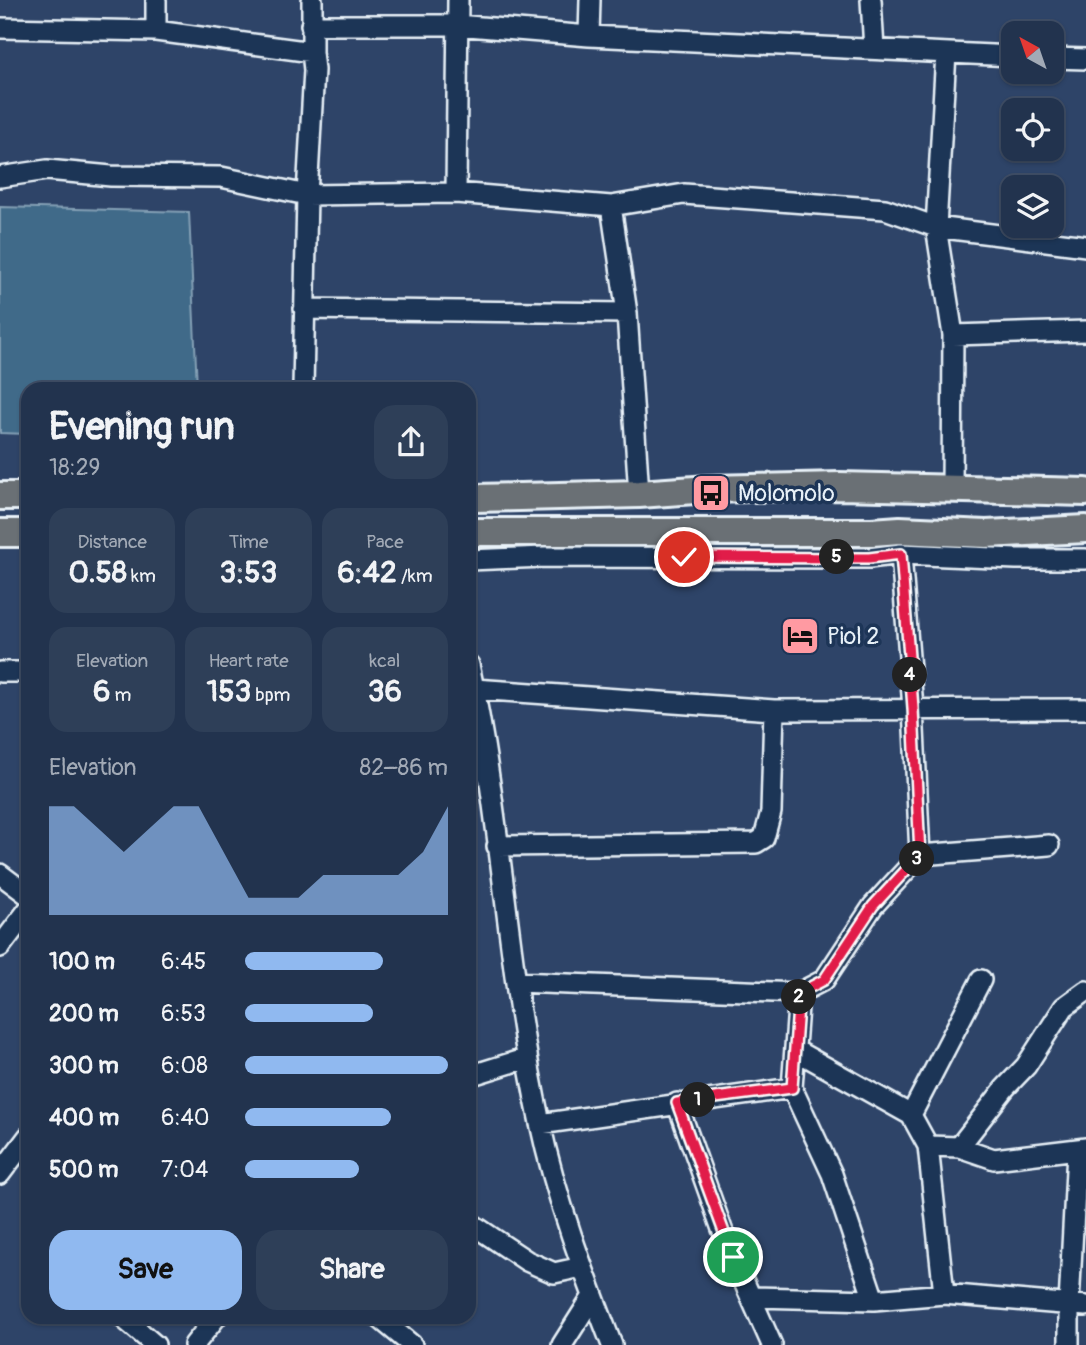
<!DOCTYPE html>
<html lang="en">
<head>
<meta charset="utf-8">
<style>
  :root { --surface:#22334e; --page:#2e3f58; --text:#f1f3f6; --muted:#a2aab6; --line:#3f4e66; --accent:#90b9f0 }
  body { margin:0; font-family:Pangolin,sans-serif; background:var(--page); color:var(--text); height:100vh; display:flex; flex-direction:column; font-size:26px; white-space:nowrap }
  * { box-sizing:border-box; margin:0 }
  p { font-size:23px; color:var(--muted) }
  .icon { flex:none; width:38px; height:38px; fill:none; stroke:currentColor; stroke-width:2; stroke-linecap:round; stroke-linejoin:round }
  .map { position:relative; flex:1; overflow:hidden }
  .sheet { position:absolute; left:21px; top:382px; width:455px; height:942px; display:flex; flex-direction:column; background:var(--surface); border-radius:21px; box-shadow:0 2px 5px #0004,0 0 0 2px var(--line) }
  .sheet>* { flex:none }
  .needle { width:46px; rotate:320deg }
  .controls { position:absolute; left:1001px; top:21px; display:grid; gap:14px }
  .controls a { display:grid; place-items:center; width:63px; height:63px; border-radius:14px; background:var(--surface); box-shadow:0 2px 5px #0004,0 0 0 2px var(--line); font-size:35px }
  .pin { position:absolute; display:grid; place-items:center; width:60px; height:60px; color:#fff; margin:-30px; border:4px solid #fff; border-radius:50%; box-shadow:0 2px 7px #0007 }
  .km { position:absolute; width:35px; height:35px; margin:-18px; border-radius:50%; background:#222; color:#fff; font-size:19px; line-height:35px; text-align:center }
  .round { display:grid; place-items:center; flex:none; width:74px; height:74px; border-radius:21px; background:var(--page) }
  .head { display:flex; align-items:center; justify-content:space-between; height:119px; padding:0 28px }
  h1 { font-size:38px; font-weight:800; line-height:52px }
  .figures { display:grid; grid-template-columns:repeat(3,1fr); gap:10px; height:119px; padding:7px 28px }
  .figures div { display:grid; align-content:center; border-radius:18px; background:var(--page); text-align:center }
  .figures b { font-size:30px; font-weight:800 }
  .figures small { font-size:19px; font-weight:400 }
  .figures p { font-size:19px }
  .chart { height:196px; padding:14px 28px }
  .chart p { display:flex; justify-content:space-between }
  .chart svg { width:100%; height:126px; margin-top:7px; fill:var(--accent); opacity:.7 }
  .action { display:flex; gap:14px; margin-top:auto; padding:14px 28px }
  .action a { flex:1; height:80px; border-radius:21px; background:var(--accent); color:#111; font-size:28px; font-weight:800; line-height:80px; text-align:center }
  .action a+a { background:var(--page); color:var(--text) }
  ul { padding:0 28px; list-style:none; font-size:23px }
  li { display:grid; grid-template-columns:112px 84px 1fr; align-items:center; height:52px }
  li i { height:18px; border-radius:9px; background:var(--accent) }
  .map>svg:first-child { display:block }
</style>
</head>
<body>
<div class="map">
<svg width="1086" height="1345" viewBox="0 0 1086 1345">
  <rect width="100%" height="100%" fill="#2e4468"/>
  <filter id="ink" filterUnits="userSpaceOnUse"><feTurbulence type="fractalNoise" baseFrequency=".0143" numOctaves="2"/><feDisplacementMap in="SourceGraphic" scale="14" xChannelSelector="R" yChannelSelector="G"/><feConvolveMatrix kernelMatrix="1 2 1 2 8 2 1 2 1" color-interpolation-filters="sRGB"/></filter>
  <g filter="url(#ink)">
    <path fill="#416a89" stroke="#84a0b5" stroke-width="2" d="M0 207 189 212 197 388H28V434L0 433Z"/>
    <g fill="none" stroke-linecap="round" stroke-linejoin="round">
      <g stroke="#e8f1f8" stroke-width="24">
        <path id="minor" d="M871 0 874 49
          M311 25H456L589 36 1013 56
          M0 28 156 31 312 52
          M156 31V0
          M589 36 590 0
          M946 53 936 227 953 335 952 489
          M1052 58 1086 59
          M0 177 47 170 111 176 221 177 307 195 456 193 611 206 684 194 885 209 936 227 1086 246
          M456 193 458 0
          M611 206 627 313 639 494
          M304 309 627 313
          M953 335 1086 331
          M303 388 307 195 314 70 312 52V0
          M469 560 545 557 869 558 901 554 1016 559H1086
          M469 665C502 816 507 972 540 1123 556 1199 584 1273 612 1345
          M0 672H28
          M474 689 774 710 1086 709
          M469 778 485 754
          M497 846 756 843 764 838 771 812 774 710
          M920 855 1049 845
          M0 874 28 895
          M0 947 28 910
          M517 982 799 993
          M795 1050 911 1115 928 1146 944 1294
          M469 1076 527 1058
          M677 1103 728 1246 772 1345
          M911 1115 981 980
          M540 1124 792 1088
          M928 1146 959 1147 994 1159 1086 1148
          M959 1147 1005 1088 1026 1066 1064 1007 1086 991
          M0 1174 28 1137
          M469 1222 527 1261 554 1273 582 1267
          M751 1297 874 1300 944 1294 1086 1306
          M874 1300 832 1174 792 1088 799 993 824 980 873 906 920 855 913 708 901 554
          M121 1316 155 1345
          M377 1316 412 1345
          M194 1345 217 1316
          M562 1345 593 1296
          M1069 1345V1305L1077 1151"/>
      </g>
      <g stroke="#e8f1f8" stroke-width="32">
        <path id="highway" d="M0 496H28
          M475 498 639 494 709 489 840 486 1086 492
          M474 532H872L900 530 986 534 1086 529
          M0 533H28"/>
      </g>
      <use href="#minor" stroke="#1d3557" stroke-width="19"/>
      <use href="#highway" stroke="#6a7074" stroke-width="26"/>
    </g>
  </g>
  <g fill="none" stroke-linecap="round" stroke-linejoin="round" filter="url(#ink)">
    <g stroke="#fff" stroke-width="14">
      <path id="route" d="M684 557 869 558 901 554 913 708 920 855 873 906 824 980 799 993 792 1088 677 1103 733 1257"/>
    </g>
    <use href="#route" stroke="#e11d48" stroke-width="9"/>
  </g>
  <defs>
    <g id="bus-square" transform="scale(2.0125)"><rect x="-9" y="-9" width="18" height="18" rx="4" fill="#ff9aa2" stroke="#1d3557"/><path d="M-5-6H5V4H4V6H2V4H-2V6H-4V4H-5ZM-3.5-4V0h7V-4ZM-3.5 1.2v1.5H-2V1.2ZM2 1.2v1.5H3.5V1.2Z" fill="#111"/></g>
    <g id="hotel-square" transform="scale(2.0125)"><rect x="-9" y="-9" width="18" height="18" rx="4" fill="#ff9aa2" stroke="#1d3557"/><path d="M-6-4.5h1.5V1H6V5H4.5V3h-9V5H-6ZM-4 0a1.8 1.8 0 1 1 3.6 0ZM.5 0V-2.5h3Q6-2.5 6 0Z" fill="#111"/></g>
  </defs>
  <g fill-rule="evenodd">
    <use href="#bus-square" x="711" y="493"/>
    <use href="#hotel-square" x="800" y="636"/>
  </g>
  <g text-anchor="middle" stroke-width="7" stroke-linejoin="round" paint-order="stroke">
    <g font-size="23" fill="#e8f1f8" stroke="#1d3557" text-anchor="start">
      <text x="738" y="501">Molomolo</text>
      <text x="827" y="644">Piol 2</text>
    </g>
  </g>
</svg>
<div class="controls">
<a><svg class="needle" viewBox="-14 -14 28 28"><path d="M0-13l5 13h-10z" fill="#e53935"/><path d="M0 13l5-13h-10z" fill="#a2aab6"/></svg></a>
<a><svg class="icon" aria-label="locate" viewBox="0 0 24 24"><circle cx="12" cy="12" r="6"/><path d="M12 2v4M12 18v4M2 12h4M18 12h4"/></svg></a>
<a><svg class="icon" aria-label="layers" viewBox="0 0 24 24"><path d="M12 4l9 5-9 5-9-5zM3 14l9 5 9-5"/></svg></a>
</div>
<div class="pin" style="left:733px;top:1257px;background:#1e9e55"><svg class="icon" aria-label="arrive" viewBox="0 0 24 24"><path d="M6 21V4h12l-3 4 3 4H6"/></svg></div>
<div class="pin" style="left:684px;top:557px;background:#d93025"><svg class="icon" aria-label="check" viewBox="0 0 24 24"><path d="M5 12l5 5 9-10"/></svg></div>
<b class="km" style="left:698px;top:1100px">1</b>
<b class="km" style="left:799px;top:997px">2</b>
<b class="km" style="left:917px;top:859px">3</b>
<b class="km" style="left:910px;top:675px">4</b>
<b class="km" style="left:837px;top:557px">5</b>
<section class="sheet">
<div class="head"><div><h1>Evening run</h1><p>18:29</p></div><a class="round"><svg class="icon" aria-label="share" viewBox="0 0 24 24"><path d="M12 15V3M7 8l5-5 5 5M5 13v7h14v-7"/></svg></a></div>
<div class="figures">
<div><p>Distance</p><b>0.58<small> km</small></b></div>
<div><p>Time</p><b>3:53</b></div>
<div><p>Pace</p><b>6:42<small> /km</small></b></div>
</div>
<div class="figures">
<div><p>Elevation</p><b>6<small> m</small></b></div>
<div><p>Heart rate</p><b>153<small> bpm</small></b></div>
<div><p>kcal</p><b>36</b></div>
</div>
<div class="chart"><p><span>Elevation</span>82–86 m</p>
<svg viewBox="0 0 160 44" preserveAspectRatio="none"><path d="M0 44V6L10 6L20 14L30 22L40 14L50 6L60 6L70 22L80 38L90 38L100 38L110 30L120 30L130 30L140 30L150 22L160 6V44z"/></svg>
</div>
<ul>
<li><b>100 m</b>6:45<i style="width:68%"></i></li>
<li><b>200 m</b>6:53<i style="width:63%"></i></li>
<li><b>300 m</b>6:08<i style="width:100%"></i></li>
<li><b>400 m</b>6:40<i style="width:72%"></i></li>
<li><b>500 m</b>7:04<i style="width:56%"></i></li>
</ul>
<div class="action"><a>Save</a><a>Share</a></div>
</section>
</div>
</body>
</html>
